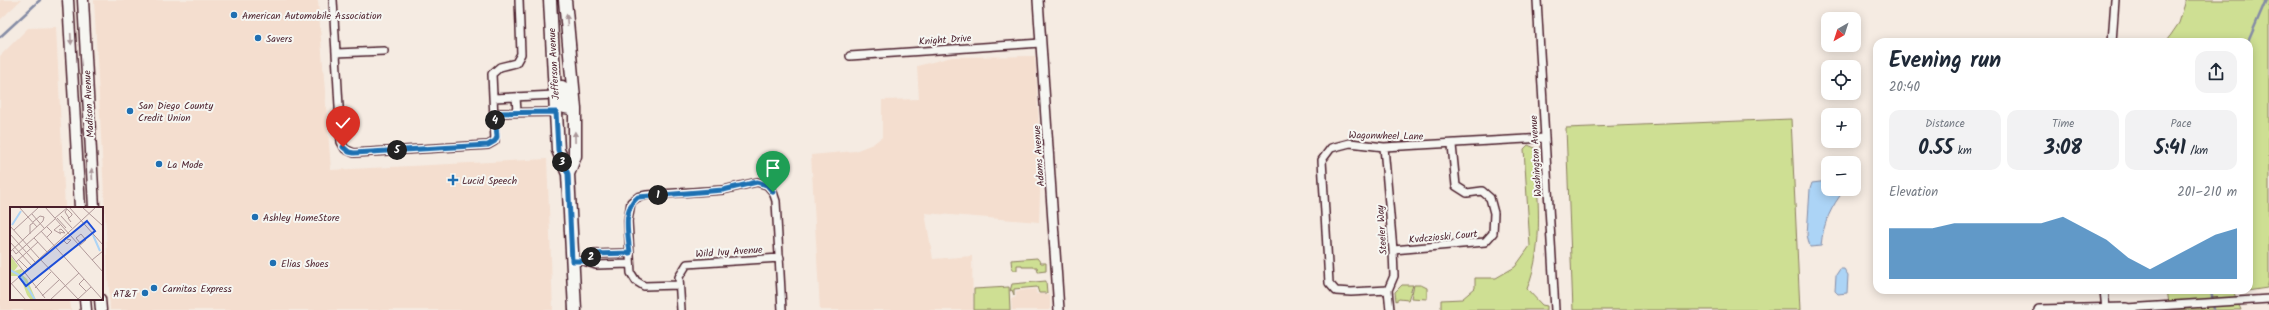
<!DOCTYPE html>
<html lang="en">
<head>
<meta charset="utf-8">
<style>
  :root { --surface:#fff; --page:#f2f2f3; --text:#1f2937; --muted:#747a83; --accent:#1f6fb2 }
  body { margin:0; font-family:Kalam,sans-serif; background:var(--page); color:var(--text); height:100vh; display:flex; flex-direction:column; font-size:15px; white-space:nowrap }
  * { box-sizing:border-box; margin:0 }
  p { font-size:13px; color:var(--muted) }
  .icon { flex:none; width:22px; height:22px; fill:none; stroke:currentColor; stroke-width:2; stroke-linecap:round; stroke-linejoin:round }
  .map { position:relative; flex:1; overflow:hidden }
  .panel { position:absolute; left:1873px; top:38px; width:380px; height:256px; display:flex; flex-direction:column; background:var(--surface); border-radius:12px; box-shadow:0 2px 10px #0003 }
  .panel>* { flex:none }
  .needle { width:26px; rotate:219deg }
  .buttons { position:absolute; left:1821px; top:12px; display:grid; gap:8px }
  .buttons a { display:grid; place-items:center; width:40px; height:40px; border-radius:8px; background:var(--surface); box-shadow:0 2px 10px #0003; font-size:20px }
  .pin { position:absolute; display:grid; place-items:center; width:34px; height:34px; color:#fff; margin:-41px -17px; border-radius:50% 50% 50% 0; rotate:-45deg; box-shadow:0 0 4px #0007 }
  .pin .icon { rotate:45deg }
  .km { position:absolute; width:20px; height:20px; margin:-10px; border-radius:50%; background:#222; color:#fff; font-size:11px; line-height:20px; text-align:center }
  .round { display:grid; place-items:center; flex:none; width:42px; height:42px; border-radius:12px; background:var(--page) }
  .headline { display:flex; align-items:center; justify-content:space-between; height:68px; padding:0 16px }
  h1 { font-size:22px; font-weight:700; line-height:30px }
  .figures { display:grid; grid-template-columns:repeat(3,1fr); gap:6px; height:68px; padding:4px 16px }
  .figures div { display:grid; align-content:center; border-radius:10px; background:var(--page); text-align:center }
  .figures b { font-size:20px; font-weight:700 }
  .figures small { font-size:11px; font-weight:400 }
  .figures p { font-size:11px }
  .chart { height:112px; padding:8px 16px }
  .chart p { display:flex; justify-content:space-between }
  .chart svg { width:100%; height:72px; margin-top:4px; fill:var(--accent); opacity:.7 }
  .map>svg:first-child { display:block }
</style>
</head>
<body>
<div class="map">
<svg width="2269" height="310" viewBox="0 0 2269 310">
  <rect width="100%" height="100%" fill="#f5ebe2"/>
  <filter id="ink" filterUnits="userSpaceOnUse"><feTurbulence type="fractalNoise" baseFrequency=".025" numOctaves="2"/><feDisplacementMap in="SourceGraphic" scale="8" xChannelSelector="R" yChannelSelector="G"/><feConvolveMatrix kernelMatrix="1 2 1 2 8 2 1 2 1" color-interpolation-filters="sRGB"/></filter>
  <g filter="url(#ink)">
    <path fill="#f4decf" d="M0 0H21L0 20Z
      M94 0H318L331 170 547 159 553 310H110Z
      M56 27 65 208H11V299H70L71 310H0V56L28 28Z
      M1035 56 1041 163 1039 222 925 213 933 259 972 256 973 310H820L811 155 855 151 873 144 882 137V100L919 99 917 66 952 57Z
      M1035 289 1037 294H1050V310H1012L1011 298 1016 297V291Z"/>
    <path fill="#cedf93" stroke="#8c7f5f" d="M2186 0H2269V281L2267 288 2234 293 2241 310H2170L2167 290H2249V42H2166L2179 23Z
      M1791 119 1800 310H1573L1566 128Z
      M1528 145 1535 148C1537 195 1545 243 1527 289L1542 305 1547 306V310H1441V300L1462 299 1475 288V278H1496L1515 267 1530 246 1524 149Z
      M1037 258 1041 263H1046V271L1038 272 1037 267H1022V265H1017V270H1012L1011 260Z
      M1046 281 1047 293H1039L1037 287 1014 289V295L1012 290 1010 291 1012 284Z
      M1402 285H1413L1408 300 1399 299 1396 301 1395 292Z
      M1414 285H1421L1427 288V299L1411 298Z
      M1009 287 1010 310H974V289Z"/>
    <path fill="#acd4f6" stroke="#858ca5" d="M1828 181V189H1845C1831 207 1823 223 1821 246L1810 247 1807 235 1810 189 1812 183Z
      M1840 269H1844L1848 275 1847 293 1838 294 1835 291 1836 275Z"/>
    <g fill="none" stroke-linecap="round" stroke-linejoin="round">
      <path stroke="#858ca5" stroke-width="2.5" d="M0 37 40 0
        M2248 42 2266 0
        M2211 290 2214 310"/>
      <g stroke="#4a1f2b" stroke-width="10">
        <path id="minor" d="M333 0 341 142 345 149 354 153 488 145 495 141 492 74 500 67 516 63 521 54 519 0
          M1537 0 1555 310
          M2112 42 2115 0
          M336 53 384 51
          M850 56 1041 43
          M516 97 517 112
          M494 98 555 95
          M495 113 556 112
          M1384 147 1393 250 1394 276 1388 290 1390 310
          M1393 250 1485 242 1493 233 1494 213 1490 198 1482 191 1467 193 1456 186 1452 145
          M572 261H584L596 265 630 264
          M584 261 594 254 630 253
          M679 285 644 286 636 281 631 273 628 221 631 202 638 197 647 195 723 190 757 182 767 185 773 192 776 201 782 310
          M1388 290 1351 292 1336 291 1329 283 1322 160 1331 148 1350 143 1384 147 1544 138
          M2104 290 2106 310
          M2126 308 2269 299
          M681 310 679 277 687 264 780 258"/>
      </g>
      <g stroke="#4a1f2b" stroke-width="12">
        <path id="tertiary" d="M1038 0 1059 310
          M2039 310 2126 308"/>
      </g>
      <g stroke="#4a1f2b" stroke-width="13">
        <path id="secondary" d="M68 0 80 208
          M83 0 94 208
          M85 299 86 310
          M100 299 101 310"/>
      </g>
      <g stroke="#4a1f2b" stroke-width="15">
        <path id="primary" d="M550 0 558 150 568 174 575 310
          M565 0 575 109V156L568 174
          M562 87 565 107 575 109"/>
      </g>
      <use href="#minor" stroke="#f6f6f2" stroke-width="7"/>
      <use href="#tertiary" stroke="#f6f6f2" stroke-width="9"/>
      <use href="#secondary" stroke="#f6f6f2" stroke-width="10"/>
      <use href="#primary" stroke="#f6f6f2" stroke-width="12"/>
    </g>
    <defs><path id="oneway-solid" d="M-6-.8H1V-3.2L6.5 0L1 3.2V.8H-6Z"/></defs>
    <g fill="#a99598">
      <use href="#oneway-solid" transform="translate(567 20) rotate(-95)"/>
      <use href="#oneway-solid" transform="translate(71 39) rotate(87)"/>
      <use href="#oneway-solid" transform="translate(575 137) rotate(-91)"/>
      <use href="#oneway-solid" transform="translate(92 174) rotate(-94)"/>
    </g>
  </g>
  <g fill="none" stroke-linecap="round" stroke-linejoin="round" filter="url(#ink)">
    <g stroke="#fff" stroke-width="8">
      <path id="route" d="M343 147 349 152 354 153 488 145 495 141 497 137 495 113 556 112 558 150 568 174 572 261H584L594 254 630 253C628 234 622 209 638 197L723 190 757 182 767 185 773 192"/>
    </g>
    <use href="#route" stroke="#1f6fb2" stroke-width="5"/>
  </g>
  <g fill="#1f6fb2" stroke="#f6f6f2" stroke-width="1.5">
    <circle cx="234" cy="15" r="4"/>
    <circle cx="258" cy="38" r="4"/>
    <circle cx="130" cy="111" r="4"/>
    <circle cx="159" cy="164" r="4"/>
    <path d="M451 174h4v4h4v4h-4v4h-4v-4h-4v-4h4z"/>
    <circle cx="255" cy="217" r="4"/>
    <circle cx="273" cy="263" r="4"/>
    <circle cx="154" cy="288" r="4"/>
    <circle cx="145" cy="293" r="4"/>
  </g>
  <g text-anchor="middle" stroke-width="4" stroke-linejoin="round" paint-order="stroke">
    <g font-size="10" fill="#4a1f2b" stroke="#f6f6f2" text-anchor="start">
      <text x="242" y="19">American Automobile Association</text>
      <text x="266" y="42">Savers</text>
      <text x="138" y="109">San Diego County<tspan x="138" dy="12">Credit Union</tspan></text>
      <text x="167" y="168">La Mode</text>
      <text x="462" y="184">Lucid Speech</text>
      <text x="263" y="221">Ashley HomeStore</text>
      <text x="281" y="267">Elias Shoes</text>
      <text x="162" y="292">Carnitas Express</text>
      <text x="137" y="297" text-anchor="end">AT&amp;T</text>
    </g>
    <g font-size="10" fill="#4a1f2b" stroke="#f6f6f2">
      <text transform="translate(945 39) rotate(-4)" y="4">Knight Drive</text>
      <text transform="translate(553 64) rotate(-93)" y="4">Jefferson Avenue</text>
      <text transform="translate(88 104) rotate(-93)" y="4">Madison Avenue</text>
      <text transform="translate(1386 135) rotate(1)" y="4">Wagonwheel Lane</text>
      <text transform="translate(1038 156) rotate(-94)" y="4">Adams Avenue</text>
      <text transform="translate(1535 156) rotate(-93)" y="4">Washington Avenue</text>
      <text transform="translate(1381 230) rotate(-94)" y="4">Steeler Way</text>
      <text transform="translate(1443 236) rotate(-5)" y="4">Kvdczioski Court</text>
      <text transform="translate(729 251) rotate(-4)" y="4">Wild Ivy Avenue</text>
    </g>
  </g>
  <g transform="translate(10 207)">
    <rect width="93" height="93" fill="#f5ebe2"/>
    <path d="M0 48 8 59 4 64 11 62 13 65 10 66 17 72 26 93H21L17 88 10 69H0Z" fill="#cedf93"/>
    <path fill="none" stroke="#acd4f6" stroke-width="2" d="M2 18 11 4M83 28 90 44M0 63 11 69 25 93"/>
    <path fill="none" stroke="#b19999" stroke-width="1" d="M9 0 27 20M35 0 93 65M59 0 93 38M72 0 93 19M22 7 34 21M51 9 62 21M45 11 58 0M47 11 56 21M59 11 55 5 57 2 62 7V8L59 11H58L61 15M50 18 44 23 51 27M0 19 29 51M4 23 29 0M49 23 51 22 55 26 49 25M31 24 93 93M58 26 86 0M0 27 25 55M20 27V18L23 16M37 30 42 25 37 20M56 30 53 33 57 37 61 33 57 32M24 31 37 45M0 35 22 59M69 39 76 33 71 27 66 31 71 37M3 43 6 47 45 12M0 45 33 14 34 10 30 9 23 15M0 47 35 91M29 51 68 92M8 52 18 62M82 53 93 44M6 55 28 35M74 72 69 77 76 84M0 75 16 93M0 78 58 26M25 81 41 65M32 89 49 73M68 92 81 80M40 93 69 66"/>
    <path fill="#1d4ed8" fill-opacity="0.15" stroke="#1d4ed8" stroke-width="2" d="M77 14 85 24 16 79 9 70Z"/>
    <rect width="93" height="93" fill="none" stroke="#4a1f2b" stroke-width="2"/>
  </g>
</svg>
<div class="buttons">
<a><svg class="needle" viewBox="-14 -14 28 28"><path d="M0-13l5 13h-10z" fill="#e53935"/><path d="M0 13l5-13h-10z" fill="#747a83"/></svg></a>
<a><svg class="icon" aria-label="locate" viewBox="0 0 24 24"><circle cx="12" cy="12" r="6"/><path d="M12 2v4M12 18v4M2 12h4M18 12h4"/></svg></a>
<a>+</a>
<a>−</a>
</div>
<div class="pin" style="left:773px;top:192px;background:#1e9e55"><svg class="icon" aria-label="arrive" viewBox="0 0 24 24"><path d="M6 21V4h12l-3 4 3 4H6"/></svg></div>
<div class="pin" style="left:343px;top:147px;background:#d93025"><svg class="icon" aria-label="check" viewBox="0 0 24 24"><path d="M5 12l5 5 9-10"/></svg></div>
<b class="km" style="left:658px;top:195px">1</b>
<b class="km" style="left:591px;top:257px">2</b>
<b class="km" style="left:562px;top:162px">3</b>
<b class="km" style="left:495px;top:120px">4</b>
<b class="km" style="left:397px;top:150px">5</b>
<section class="panel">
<div class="headline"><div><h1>Evening run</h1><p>20:40</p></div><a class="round"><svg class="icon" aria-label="share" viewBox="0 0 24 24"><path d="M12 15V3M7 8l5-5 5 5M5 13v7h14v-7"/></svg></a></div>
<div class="figures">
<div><p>Distance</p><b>0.55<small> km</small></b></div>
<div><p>Time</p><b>3:08</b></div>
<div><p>Pace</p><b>5:41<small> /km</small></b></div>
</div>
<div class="chart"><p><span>Elevation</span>201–210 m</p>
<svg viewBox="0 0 160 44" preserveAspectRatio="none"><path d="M0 44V13L10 13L20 13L30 10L40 10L50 10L60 10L70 10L80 6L90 13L100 20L110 31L120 38L130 31L140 24L150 17L160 13V44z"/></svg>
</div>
</section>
</div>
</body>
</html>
